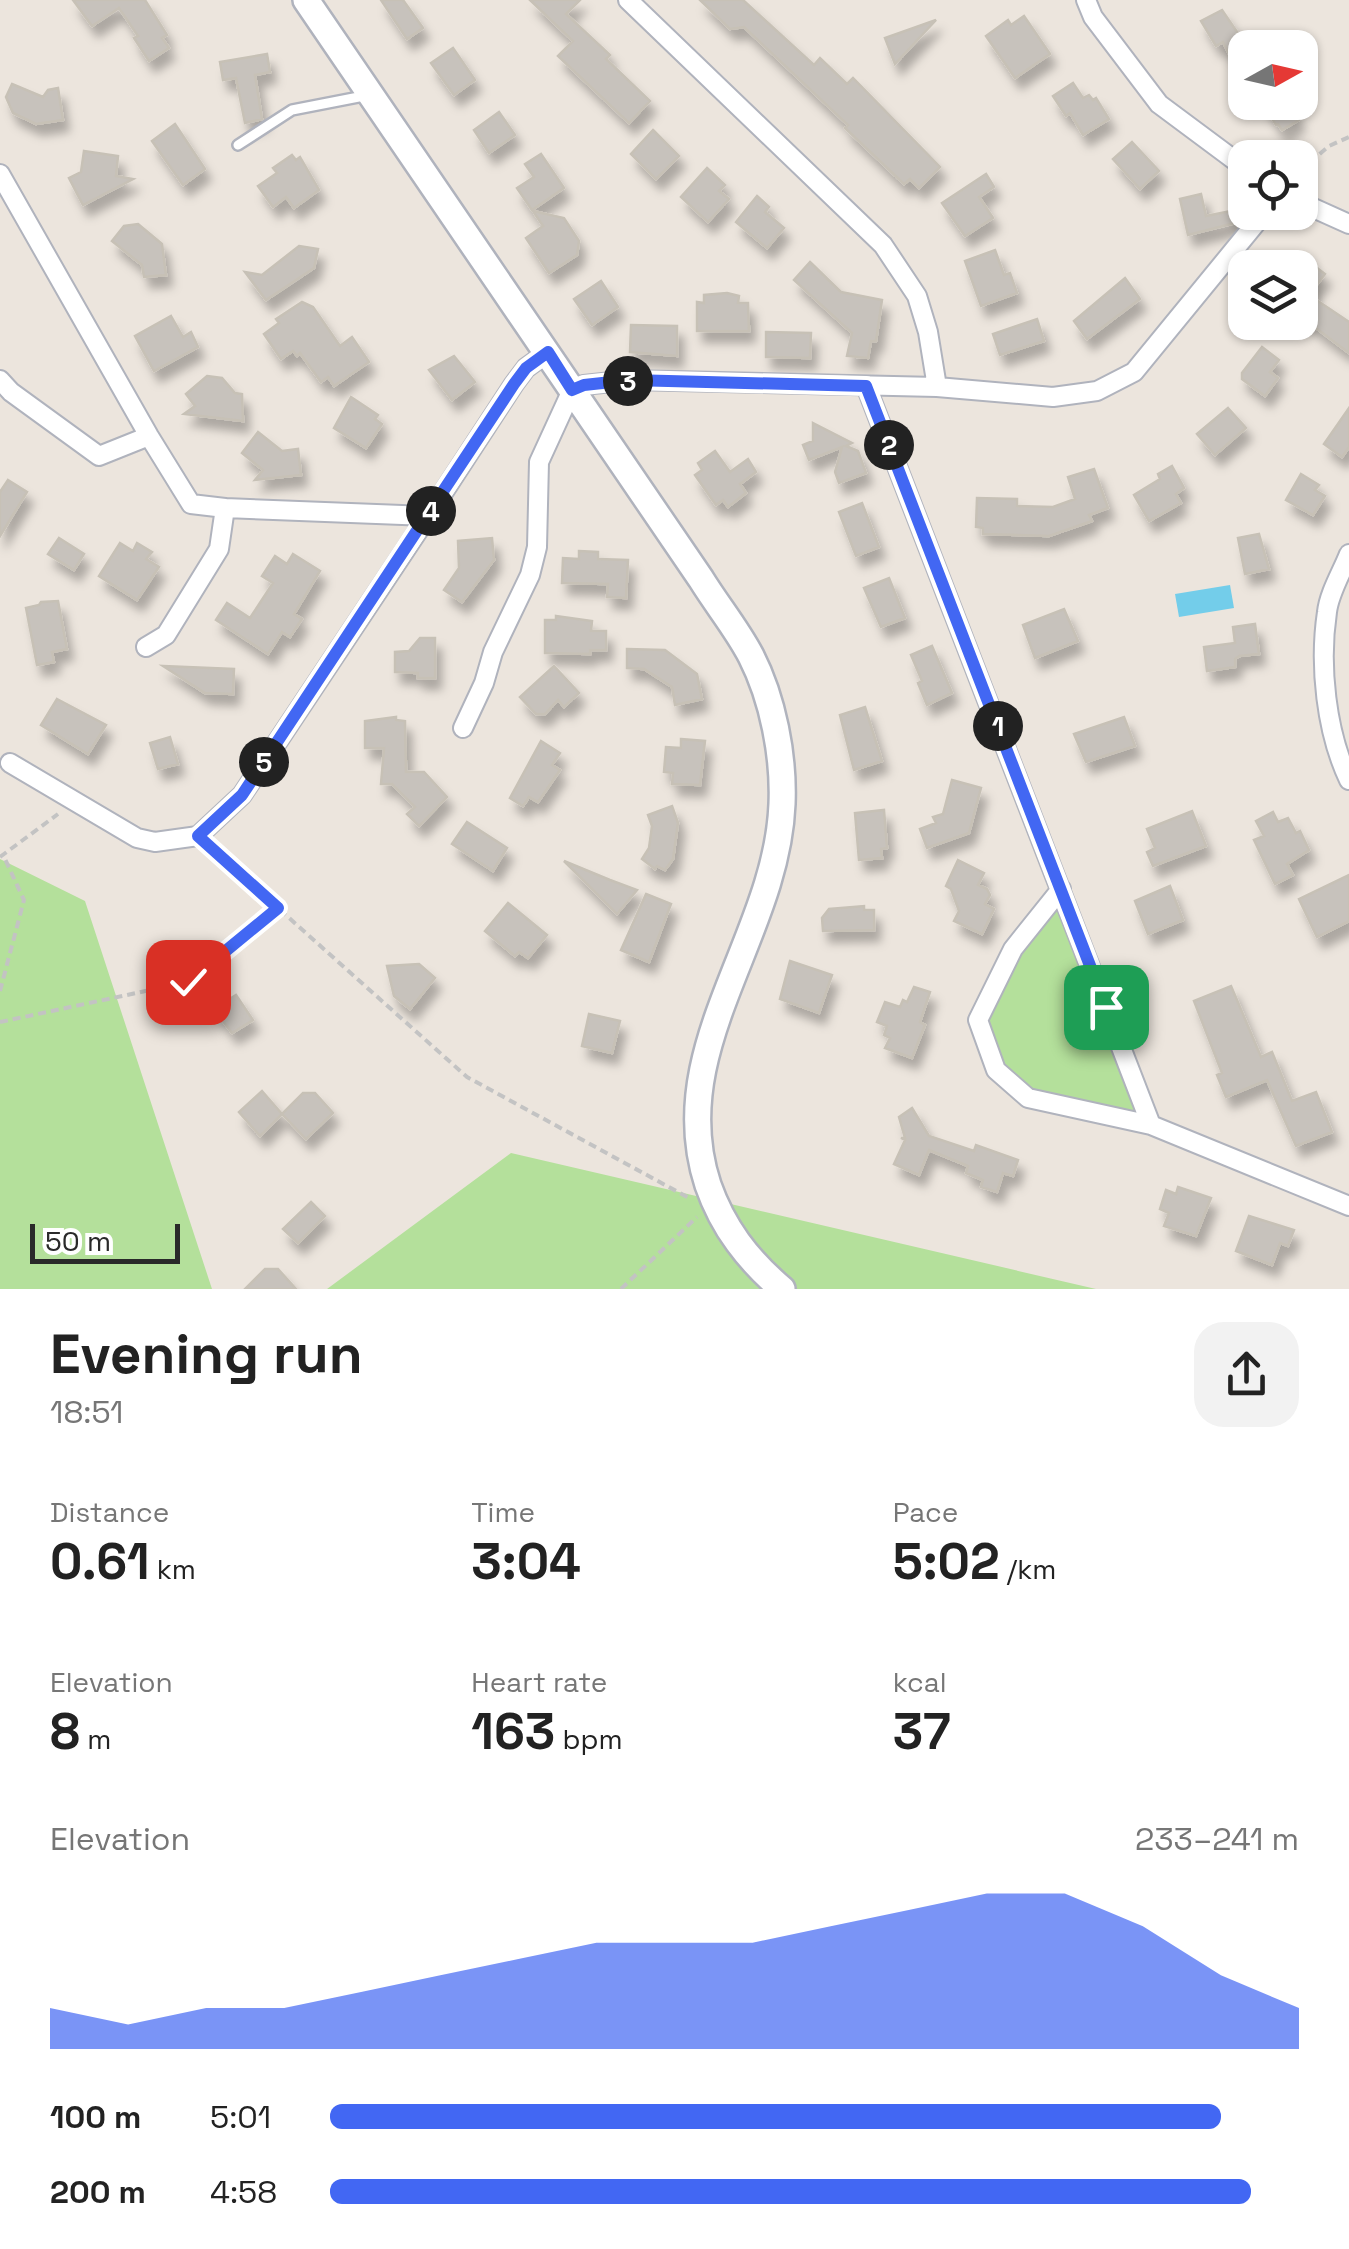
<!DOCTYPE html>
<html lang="en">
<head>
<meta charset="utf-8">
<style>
  :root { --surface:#fff; --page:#f2f2f2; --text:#222; --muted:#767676; --accent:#4267f3 }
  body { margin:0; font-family:"Space Grotesk",sans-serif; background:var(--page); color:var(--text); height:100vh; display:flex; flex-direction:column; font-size:38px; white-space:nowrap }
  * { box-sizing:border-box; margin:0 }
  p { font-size:32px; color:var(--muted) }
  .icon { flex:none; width:55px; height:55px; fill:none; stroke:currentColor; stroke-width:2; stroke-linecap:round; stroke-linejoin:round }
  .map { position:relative; height:1289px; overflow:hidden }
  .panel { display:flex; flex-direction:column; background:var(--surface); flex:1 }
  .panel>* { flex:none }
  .needle { width:65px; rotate:82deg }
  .fabs { position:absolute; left:1228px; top:30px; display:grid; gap:20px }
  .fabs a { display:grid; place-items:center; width:90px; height:90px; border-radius:20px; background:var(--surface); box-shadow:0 2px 8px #0004; font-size:50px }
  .scale { position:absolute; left:30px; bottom:25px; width:150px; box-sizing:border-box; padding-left:10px; border:5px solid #2a2a2a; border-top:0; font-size:28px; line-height:35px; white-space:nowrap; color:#2a2a2a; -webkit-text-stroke:8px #fff; paint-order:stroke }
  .pin { position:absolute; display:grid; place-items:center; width:85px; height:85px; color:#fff; margin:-42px; border-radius:20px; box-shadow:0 5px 15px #0006 }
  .km { position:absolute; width:50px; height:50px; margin:-25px; border-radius:50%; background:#222; color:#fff; font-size:28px; line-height:50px; text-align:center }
  .round { display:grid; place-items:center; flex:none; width:105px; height:105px; border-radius:30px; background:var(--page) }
  .overview { display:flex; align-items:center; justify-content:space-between; height:170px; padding:0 50px }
  h1 { font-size:55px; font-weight:700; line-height:75px }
  .figures { display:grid; grid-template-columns:repeat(3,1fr); gap:15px; height:170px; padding:10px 50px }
  .figures div { display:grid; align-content:center }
  .figures b { font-size:50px; font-weight:700 }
  .figures small { font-size:28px; font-weight:400 }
  .figures p { font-size:28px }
  .chart { height:280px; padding:20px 50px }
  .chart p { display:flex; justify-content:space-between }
  .chart svg { width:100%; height:180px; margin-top:10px; fill:var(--accent); opacity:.7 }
  ul { padding:0 50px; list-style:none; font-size:32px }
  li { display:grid; grid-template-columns:160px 120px 1fr; align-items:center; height:75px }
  li i { height:25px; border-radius:12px; background:var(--accent) }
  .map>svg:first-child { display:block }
</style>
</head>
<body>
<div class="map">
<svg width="1349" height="1289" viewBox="0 0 1349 1289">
  <defs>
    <filter id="shadow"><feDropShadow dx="6" dy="11" stdDeviation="5" flood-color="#0004"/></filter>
  </defs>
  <rect width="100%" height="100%" fill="#ece5dd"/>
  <path fill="#b4e09b" d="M0 859 85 901 212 1289H0Z
    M1060 893 1150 1124 1028 1097 997 1069 979 1020 1013 951Z
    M511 1153 1096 1289H327Z"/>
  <path fill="#73cdea" d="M1230 585 1234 608 1179 617 1175 594Z"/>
  <path fill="#c7c2bc" stroke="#c7c1b6" stroke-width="2.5" filter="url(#shadow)" d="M73 0H145L167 35 162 38 169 48 149 61 134 38 138 36 119 8 92 26Z
    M381 0H403L423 28 407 39Z
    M530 0H580L566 14 610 55 606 59 650 101 629 123 558 56 573 41Z
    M700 0H743L814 65 820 58 847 84 853 78 940 167 919 188 910 179 904 184 845 128 848 125 744 27 730 29Z
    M1222 10 1246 45 1229 54 1223 42 1216 46 1201 21Z
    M1024 16 1050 54 1015 78 986 36 1008 20 1011 25Z
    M936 20 895 64 885 38Z
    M453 48 475 80 454 95 431 63Z
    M267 54 270 72 255 75 262 119 245 123 236 78 223 80 220 62Z
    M1073 83 1083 98 1089 95 1093 100 1096 98 1109 119 1083 135 1070 113 1066 116 1053 96Z
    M12 84 43 97 48 90 58 88 63 120 36 124 13 113 6 97Z
    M1263 102H1289L1299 120 1282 130 1278 124 1276 125Z
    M499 112 515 135 489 153 474 130Z
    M175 124 205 169 183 185 152 141Z
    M653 130 679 156 656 179 631 154Z
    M1132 142 1159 171 1140 189 1113 159Z
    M84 151 118 156 116 176 133 179 83 205 69 178 81 172Z
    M541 154 564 188 532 210 517 188 534 177 525 164Z
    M292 155 296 160 300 157 319 190 294 208 286 197 273 207 258 186 277 173 273 168Z
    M707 168 725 185 719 191 729 199 708 222 681 197Z
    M986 174 994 187 979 197 993 218 965 236 942 203Z
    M1201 194 1206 216 1236 210 1239 222 1188 235 1180 199Z
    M757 196 769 207 765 212 784 228 767 248 736 222Z
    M533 211 564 218 579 241 577 255 549 273 526 238 543 226Z
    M138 224 162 244 166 275 144 277 142 265 112 241 124 226Z
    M299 246 318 249 314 268 266 300 245 272 262 275Z
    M995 250 1004 275 1010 273 1017 293 981 306 965 261Z
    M1300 255 1325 274 1309 295 1349 322V353L1300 316Z
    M810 262 841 292 882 300 876 341H871L868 358 847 356 852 333 794 280Z
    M1125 278 1140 299 1087 339 1074 321Z
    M601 281 618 307 592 325 574 299Z
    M727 293 739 296 738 303H748L749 331H697V302L704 303V295Z
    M302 302 313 307 340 346 352 337 369 362 334 386 328 377 321 382 300 353 297 356 293 351 281 359 264 334 279 323 276 319Z
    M171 316 183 337 191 332 198 347 154 371 135 336Z
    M1037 319 1044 341 1000 355 993 334Z
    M631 325 677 326V356L630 352Z
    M766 332 811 333 810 358 766 357Z
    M1262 347 1279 360 1270 372 1278 378 1265 396 1242 379V373Z
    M454 356 475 382 452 400 429 370Z
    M207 376 222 378 235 393 242 394 243 421 184 414 195 406 186 394Z
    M351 397 378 415 375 419 382 424 366 448 334 428Z
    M1228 408 1246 428 1215 455 1197 434Z
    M1349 408V447L1342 457 1324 444Z
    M813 423 852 443 846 446 858 451 866 473 839 483 835 472 842 447 809 460 803 445 813 441Z
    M258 432 282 451 298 449 301 475 255 480 263 470 242 453Z
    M715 451 730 472 748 459 756 472 740 484 746 493 728 507 723 500 716 505 695 475 702 470 698 463Z
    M1172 466 1184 488 1176 494 1181 503 1149 521 1134 495 1160 479 1158 474Z
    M1094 469 1108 508 1089 515 1092 521 1049 536 983 534V528L976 527 977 498 1017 499V506L1053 507 1075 499 1068 477Z
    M1301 474 1319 485 1315 490 1325 496 1313 515 1286 500Z
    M8 480 27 492 0 536V492Z
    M862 503 879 547 856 556 839 512Z
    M1259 534 1269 569 1245 574 1238 538Z
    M59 538 84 554 74 570 48 554Z
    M492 538 494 560 462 602 444 590 459 568 458 541Z
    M120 543 133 551 137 543 152 552 146 559 159 567 137 600 99 576Z
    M579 551 598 552V559L628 560 626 598 607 597 608 584 562 583 563 558 579 559Z
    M293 554 320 571 294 614 302 619 290 637 282 632 268 654 216 620 227 603 250 618 273 583 262 576 275 556 287 564Z
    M889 578 905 618 881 627 864 588Z
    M58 601 67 649 52 652 54 662 37 665 26 608 39 605 41 602Z
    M1064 609 1078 641 1035 658 1023 625Z
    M556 616 592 621 591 631H606V650H590V654L545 653V620H556Z
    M1255 624 1259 654 1239 656 1235 659V667L1207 671 1204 647 1235 643 1233 627Z
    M420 638H435V678H418V673L395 672V652L409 651Z
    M932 646 952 693 927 705 918 683 922 681 911 655Z
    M627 649 665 650 697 674 702 699 675 705 672 687 644 669 627 668Z
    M163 666 234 669 233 694 205 693Z
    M554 666 579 693 564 707 558 700 545 714H536L520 697Z
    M57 699 106 725 88 754 41 725Z
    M865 707 882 761 854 770 840 715Z
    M396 717V720L405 721 406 772H424L447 797 419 826 407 814 415 807 392 784H381L384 748H365V721Z
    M1124 717 1135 746 1086 762 1074 734Z
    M170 737 178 764 158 769 150 743Z
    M681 739 705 741 700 785 672 784 673 773 664 772 666 747 681 748Z
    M541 741 560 753 552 765 560 770 538 802 529 797 523 806 510 798Z
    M952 780 981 788 969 833 927 848 920 829 936 823 933 817 943 814Z
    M672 806 678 823 673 859 665 870 657 866 655 869 642 859 649 848 652 826 648 815Z
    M884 810 887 848 881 849 882 858 859 860 855 813Z
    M1192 811 1206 846 1153 866 1147 852 1155 848 1147 829Z
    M1273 812 1278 822 1288 818 1296 833 1300 831 1309 850 1287 864 1293 875 1275 884 1254 840 1264 836 1256 821Z
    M467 822 507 848 493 871 452 844Z
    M958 860 984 873 978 885 987 889 990 895 985 904 994 909 982 934 954 921 959 911 951 889 946 886Z
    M564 861 610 880 637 890 617 914Z
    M1349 875V921L1317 937 1299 899Z
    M1170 886 1183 920 1148 934 1135 901Z
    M646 894 671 904 649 962 621 950Z
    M508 903 547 935 528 958 519 952 515 956 485 931Z
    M864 906V910H874V930L823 931 822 918 829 909Z
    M790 961 832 975 819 1013 780 999Z
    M419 964 435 978 410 1009 394 996 387 966Z
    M1231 986 1261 1057 1272 1052 1292 1101 1316 1092 1332 1132 1296 1146 1267 1080 1226 1097 1217 1075 1222 1073 1194 1001Z
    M914 987 930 992 920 1022 925 1025 912 1058 885 1048 890 1038 884 1035 887 1026 877 1022 885 1002 900 1007 903 1000 907 1002Z
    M236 995 253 1020 232 1033 214 1009Z
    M589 1014 620 1021 612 1053 582 1046Z
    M262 1091 282 1114 303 1093H315L333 1113 306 1139 282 1114 260 1136 239 1112Z
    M912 1108 929 1136 974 1151 976 1145 1018 1160 1013 1176 1003 1173 997 1192 981 1187 983 1180 966 1173 968 1166 929 1150 919 1175 894 1164 905 1140 901 1138H905L899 1117Z
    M1178 1187 1211 1198 1196 1236 1164 1226 1169 1213 1160 1209 1166 1190 1176 1194Z
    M311 1202 325 1216 298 1243 283 1229Z
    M1249 1216 1294 1230 1288 1246 1280 1243 1272 1265 1236 1251Z
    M265 1269H278L296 1289H245Z"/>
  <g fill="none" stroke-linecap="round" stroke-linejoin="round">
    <g stroke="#b0b3bd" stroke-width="14">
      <path id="service" d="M238 145 292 110 369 95"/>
    </g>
    <g stroke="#b0b3bd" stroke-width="22">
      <path id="minor" d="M628 0 883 245 917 296 928 332 937 387
        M1086 0 1093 17 1159 104 1245 168
        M0 174 149 436 191 504 225 508 428 516 514 384 526 368 548 352
        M1300 202 1349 224
        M0 380 11 392 99 456 149 436
        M866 386 1151 1125 1349 1206
        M1349 554C1342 572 1329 593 1327 612 1319 665 1326 732 1349 780
        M146 647 166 635 219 549 225 508
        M463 728 484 683 493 652 530 575 537 547 539 462 572 390 584 385 630 380 937 387 1053 397 1097 391 1134 372 1265 212
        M10 763 137 838 155 842 198 836 242 795 428 516
        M1061 889 1013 949 978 1020 996 1070 1028 1098 1151 1125"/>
    </g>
    <g stroke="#b0b3bd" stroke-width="30">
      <path id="secondary" d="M306 0 701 579C717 605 737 629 751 656 773 699 784 756 782 804 777 937 663 1049 708 1185 723 1228 748 1260 782 1289"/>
    </g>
    <path stroke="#c3c3c3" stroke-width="4" stroke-dasharray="8 5" stroke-linecap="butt" d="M1300 171 1329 146 1349 137
      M212 849 467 1077 689 1198
      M0 857 58 814
      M0 991 24 900 4 857
      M0 1022 188 982 278 908
      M621 1289 697 1217"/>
    <use href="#service" stroke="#fff" stroke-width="9"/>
    <use href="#minor" stroke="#fff" stroke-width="18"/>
    <use href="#secondary" stroke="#fff" stroke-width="25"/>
  </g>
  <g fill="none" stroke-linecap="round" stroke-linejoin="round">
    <g stroke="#fff" stroke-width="20">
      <path id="route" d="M188 982 278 908 198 836 242 795 514 384 526 368 548 352 572 390 584 385 630 380 866 386 1106 1007"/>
    </g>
    <use href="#route" stroke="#4267f3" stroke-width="12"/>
  </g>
</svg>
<div class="fabs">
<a><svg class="needle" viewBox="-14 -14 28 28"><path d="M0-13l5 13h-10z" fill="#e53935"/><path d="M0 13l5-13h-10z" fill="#767676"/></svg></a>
<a><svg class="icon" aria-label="locate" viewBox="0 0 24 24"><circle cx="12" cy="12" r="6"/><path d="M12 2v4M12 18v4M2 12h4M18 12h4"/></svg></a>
<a><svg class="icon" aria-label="layers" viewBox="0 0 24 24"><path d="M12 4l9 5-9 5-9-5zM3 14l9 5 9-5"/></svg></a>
</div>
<div class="scale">50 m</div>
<div class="pin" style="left:1106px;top:1007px;background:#1e9e55"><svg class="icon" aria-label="arrive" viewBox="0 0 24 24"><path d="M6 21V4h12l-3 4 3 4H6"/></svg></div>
<div class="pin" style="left:188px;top:982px;background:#d93025"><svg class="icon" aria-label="check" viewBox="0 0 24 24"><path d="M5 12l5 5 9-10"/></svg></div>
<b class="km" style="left:998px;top:726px">1</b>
<b class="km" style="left:889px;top:445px">2</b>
<b class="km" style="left:628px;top:381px">3</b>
<b class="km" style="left:431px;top:511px">4</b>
<b class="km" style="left:264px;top:762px">5</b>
</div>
<section class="panel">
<div class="overview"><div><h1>Evening run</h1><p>18:51</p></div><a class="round"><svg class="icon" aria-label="share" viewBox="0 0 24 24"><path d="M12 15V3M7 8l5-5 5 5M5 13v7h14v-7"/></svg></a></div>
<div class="figures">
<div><p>Distance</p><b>0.61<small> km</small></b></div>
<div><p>Time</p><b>3:04</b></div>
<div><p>Pace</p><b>5:02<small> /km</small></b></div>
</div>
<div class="figures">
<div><p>Elevation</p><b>8<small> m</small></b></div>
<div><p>Heart rate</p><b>163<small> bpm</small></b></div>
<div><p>kcal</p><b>37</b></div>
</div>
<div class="chart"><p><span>Elevation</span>233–241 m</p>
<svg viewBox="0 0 160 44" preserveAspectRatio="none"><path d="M0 44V34L10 38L20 34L30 34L40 30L50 26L60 22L70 18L80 18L90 18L100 14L110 10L120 6L130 6L140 14L150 26L160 34V44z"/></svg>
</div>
<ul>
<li><b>100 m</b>5:01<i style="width:92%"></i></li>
<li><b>200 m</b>4:58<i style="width:95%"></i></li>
</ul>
</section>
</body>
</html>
